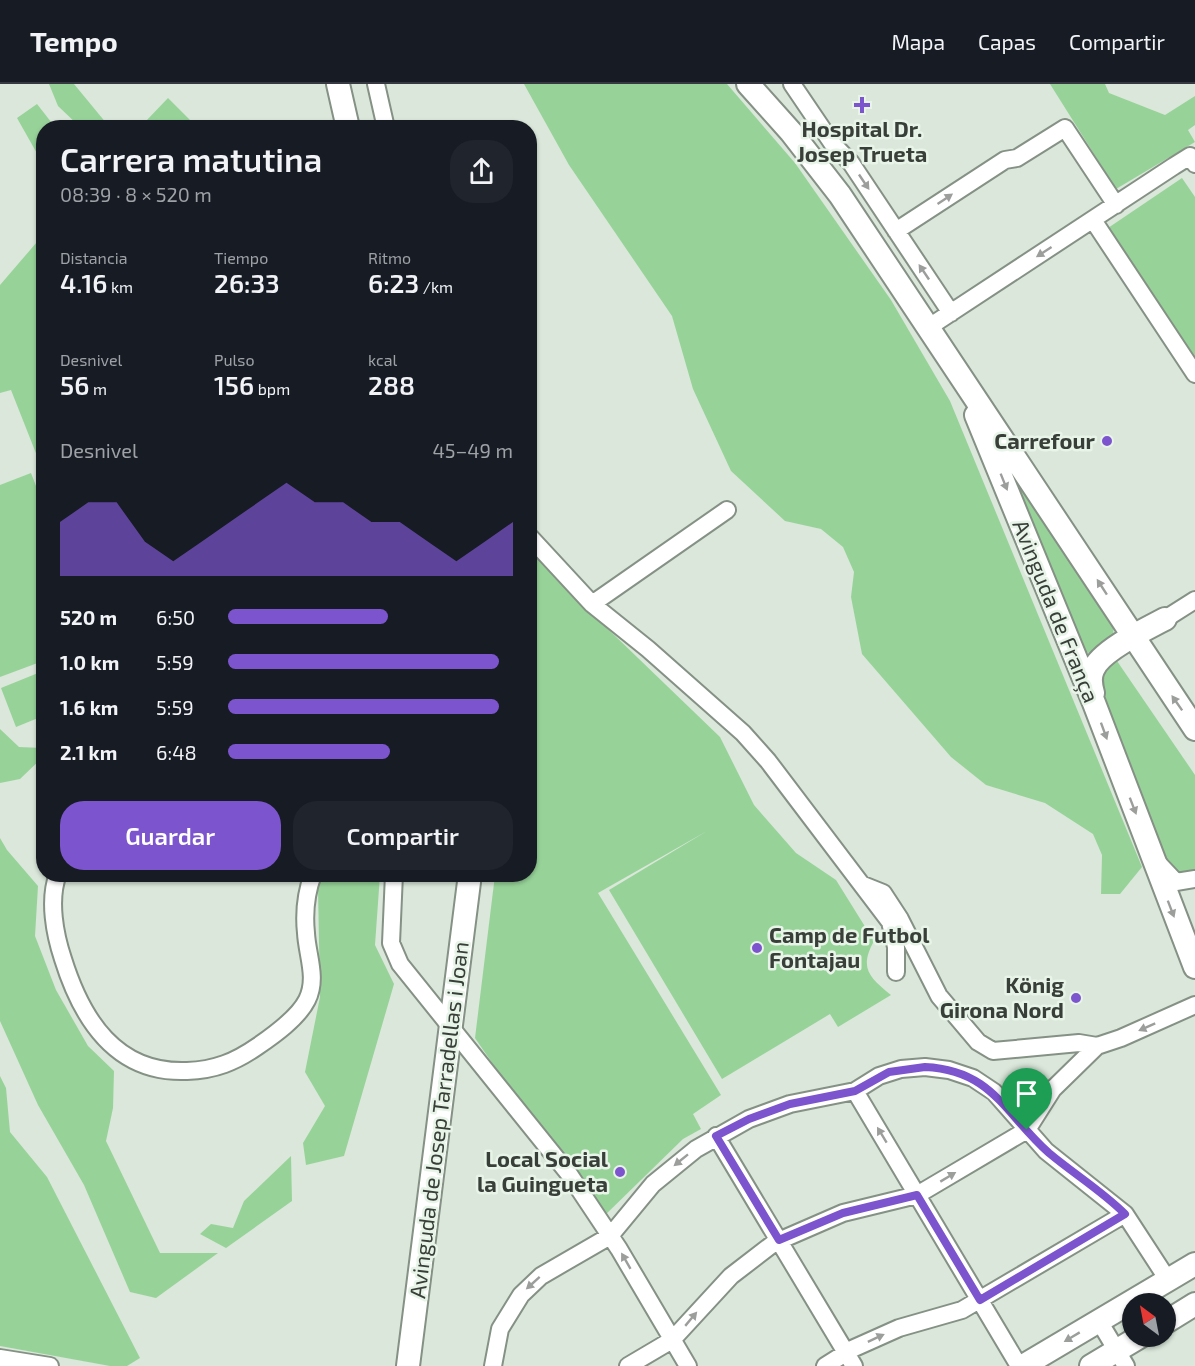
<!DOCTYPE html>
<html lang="es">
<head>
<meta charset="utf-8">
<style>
  :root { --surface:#171b24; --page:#20242c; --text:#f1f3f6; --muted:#9ea1a6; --line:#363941; --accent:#7c55ce }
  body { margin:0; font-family:"Exo 2",sans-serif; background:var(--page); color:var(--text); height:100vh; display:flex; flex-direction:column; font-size:22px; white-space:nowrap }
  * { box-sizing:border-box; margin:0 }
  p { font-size:20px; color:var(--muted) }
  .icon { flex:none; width:33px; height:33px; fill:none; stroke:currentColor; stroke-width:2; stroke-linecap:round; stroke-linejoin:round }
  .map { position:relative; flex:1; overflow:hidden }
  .details { position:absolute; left:36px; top:36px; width:501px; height:762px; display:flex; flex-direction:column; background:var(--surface); border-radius:24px; box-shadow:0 2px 4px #0004 }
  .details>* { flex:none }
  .needle { width:39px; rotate:328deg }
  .fabs { position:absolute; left:1122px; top:1209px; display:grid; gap:12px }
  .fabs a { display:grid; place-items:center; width:54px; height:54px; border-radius:50%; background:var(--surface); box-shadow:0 2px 4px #0004; font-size:30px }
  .pin { position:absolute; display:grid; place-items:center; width:51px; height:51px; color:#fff; margin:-62px -26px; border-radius:50% 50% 50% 0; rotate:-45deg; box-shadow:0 0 6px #0007 }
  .pin .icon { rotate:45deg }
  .round { display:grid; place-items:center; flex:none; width:63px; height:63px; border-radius:24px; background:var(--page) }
  .summary { display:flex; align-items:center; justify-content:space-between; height:102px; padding:0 24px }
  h1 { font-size:33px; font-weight:600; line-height:45px }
  .metrics { display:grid; grid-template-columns:repeat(3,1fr); gap:9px; height:102px; padding:6px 24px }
  .metrics div { display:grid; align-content:center }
  .metrics b { font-size:26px; font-weight:600 }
  .metrics small { font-size:16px; font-weight:400 }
  .metrics p { font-size:16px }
  .chart { height:168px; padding:12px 24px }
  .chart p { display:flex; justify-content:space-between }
  .chart svg { width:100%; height:108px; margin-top:6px; fill:var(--accent); opacity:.7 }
  .button { display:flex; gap:12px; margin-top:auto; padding:12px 24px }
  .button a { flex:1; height:69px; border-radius:24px; background:var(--accent); color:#fff; font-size:24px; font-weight:600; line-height:69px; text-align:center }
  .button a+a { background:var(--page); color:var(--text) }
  ul { padding:0 24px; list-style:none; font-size:20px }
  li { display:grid; grid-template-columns:96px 72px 1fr; align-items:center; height:45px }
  li i { height:15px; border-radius:8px; background:var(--accent) }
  header { display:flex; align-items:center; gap:36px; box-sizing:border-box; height:84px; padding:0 30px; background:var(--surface); border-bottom:2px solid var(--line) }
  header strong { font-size:28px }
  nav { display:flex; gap:33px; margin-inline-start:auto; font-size:21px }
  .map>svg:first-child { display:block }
</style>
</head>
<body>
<header>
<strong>Tempo</strong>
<nav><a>Mapa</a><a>Capas</a><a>Compartir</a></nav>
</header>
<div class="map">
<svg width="1195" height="1282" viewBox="0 0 1195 1282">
  <rect width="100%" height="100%" fill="#dae7da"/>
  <path fill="#97d399" d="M49 0H74L107 40 103 43H80L58 22Z
    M524 0H727L795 79 891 216 950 317 1142 783 1120 810H1101L1102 771 1093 750 1045 719 986 701 951 673 862 570 851 513 854 488 843 463 821 445 785 437 731 387 693 305 672 232 569 81Z
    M1050 0H1105L1109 9 1165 31 1195 12V41L1188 46 1195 58 1116 105Z
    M168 14 197 43H150L146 37Z
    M37 20 55 43 44 44 43 80 17 34Z
    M1182 94 1195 113V278L1108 144Z
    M43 151V387L11 306 0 309V201Z
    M31 389 43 420V577L0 593V401Z
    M1013 392 1112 539C1119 557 1099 575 1081 567L1011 395Z
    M530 465 556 495 720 653 754 721 796 769 836 796 874 857C859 884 869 893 891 911L838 943 830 930 722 995 609 806 707 747 598 809 721 1011 693 1030 701 1045 683 1055 600 1136 475 954 495 791 530 790Z
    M1117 577 1195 691V788L1179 791 1170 786 1097 601 1108 580Z
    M43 587V632L16 643 1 604Z
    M0 645 19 663 43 664V673L20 695 0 699Z
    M0 754 7 766 38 802 35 852 56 906 88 962 114 987 113 1024 106 1057 160 1169H218L156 1214 130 1208 84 1101 38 1021 0 937Z
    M323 791H380L375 861 394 900 344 1072 306 1081 303 1059 325 1022 305 988 320 913 318 803Z
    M0 992 6 1004 10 1048 47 1093 140 1274 127 1282H110L0 1262Z
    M291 1072 292 1117 226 1164 200 1150 211 1140 233 1144 244 1117Z"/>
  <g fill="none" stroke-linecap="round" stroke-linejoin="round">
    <g stroke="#859185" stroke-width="20">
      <path id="street" d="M376 0 386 44
        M792 0 832 59 851 79 951 229
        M1093 136 1195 290
        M896 147 1005 76 1017 74 1065 44 1116 121
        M929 243 1174 82 1190 72 1195 80
        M530 453 592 520 648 565 743 649 768 677 890 838 896 863V888
        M592 520 727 426
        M1165 535 1195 516
        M1159 780 1176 798 1195 795
        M58 790C48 816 55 851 63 875 82 936 116 990 187 987 215 986 235 978 258 962 274 951 298 934 307 916 318 894 307 871 306 849 304 830 306 809 313 790
        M394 790 391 859 400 880 569 1090 619 1165 688 1282
        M863 801 883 809 900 835 939 912 978 958 993 967 1079 959 1097 962 1121 954 1195 921
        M855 1007 1019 1282
        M716 1052 854 1282
        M1099 1237 1126 1282
        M0 1274 50 1282
        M493 1282 500 1245 521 1211 541 1192 610 1152 653 1100 696 1065 749 1035 790 1020 855 1007 879 992 901 985 925 983 949 986 973 994 994 1008 1046 1067 1125 1130 1168 1196
        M628 1282 672 1256 731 1192 774 1159 843 1129 917 1111 1027 1046 1053 1005 1097 962
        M825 1282 852 1265 899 1244 962 1226 1125 1130"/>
    </g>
    <g stroke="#859185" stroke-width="26">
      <path id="secondary" d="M338 0 348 44
        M748 0 791 48 840 111 1195 645
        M976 331 1094 619 1195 883
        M1093 609C1091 602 1090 592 1093 586 1100 567 1148 544 1165 535
        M1166 1238 1195 1220
        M408 1282 470 790
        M1023 1282 1195 1180
        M1091 1282 1141 1252"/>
    </g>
    <use href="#street" stroke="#fff" stroke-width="16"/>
    <use href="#secondary" stroke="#fff" stroke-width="22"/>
  </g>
  <defs><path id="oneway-solid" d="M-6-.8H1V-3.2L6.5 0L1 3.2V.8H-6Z" transform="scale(1.5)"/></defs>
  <g fill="#9c9e9c">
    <use href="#oneway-solid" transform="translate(864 98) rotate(56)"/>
    <use href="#oneway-solid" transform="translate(945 115) rotate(-34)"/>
    <use href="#oneway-solid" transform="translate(1044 168) rotate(147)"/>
    <use href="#oneway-solid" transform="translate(924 188) rotate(-124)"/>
    <use href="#oneway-solid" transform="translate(1004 398) rotate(68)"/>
    <use href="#oneway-solid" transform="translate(1102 503) rotate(-123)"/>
    <use href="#oneway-solid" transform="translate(1177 619) rotate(-125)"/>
    <use href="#oneway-solid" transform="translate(1104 647) rotate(70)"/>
    <use href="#oneway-solid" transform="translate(1133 722) rotate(69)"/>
    <use href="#oneway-solid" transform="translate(1171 825) rotate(69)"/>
    <use href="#oneway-solid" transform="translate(1147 943) rotate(156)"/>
    <use href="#oneway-solid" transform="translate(882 1051) rotate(-121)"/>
    <use href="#oneway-solid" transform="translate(681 1076) rotate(141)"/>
    <use href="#oneway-solid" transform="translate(948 1093) rotate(-31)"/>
    <use href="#oneway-solid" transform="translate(626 1177) rotate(-120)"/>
    <use href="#oneway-solid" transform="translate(533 1199) rotate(138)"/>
    <use href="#oneway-solid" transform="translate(691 1235) rotate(-50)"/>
    <use href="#oneway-solid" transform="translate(1072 1253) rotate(149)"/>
    <use href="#oneway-solid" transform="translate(876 1254) rotate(-25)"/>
  </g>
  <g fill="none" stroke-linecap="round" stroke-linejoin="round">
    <g stroke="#fff" stroke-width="12">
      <path id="route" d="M925 983C992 986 1005 1030 1049 1069 1074 1090 1102 1107 1125 1130L980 1216 917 1111 843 1129 779 1156 716 1052 749 1035 790 1020 855 1007 889 988Z"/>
    </g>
    <use href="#route" stroke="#7c55ce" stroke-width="8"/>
  </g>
  <g fill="#7c55ce" stroke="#e7f4e7" stroke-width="2">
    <path d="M859 12h6v6h6v6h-6v6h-6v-6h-6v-6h6z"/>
    <circle cx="1107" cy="357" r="6"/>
    <circle cx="757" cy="864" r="6"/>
    <circle cx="1076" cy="914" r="6"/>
    <circle cx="620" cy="1088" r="6"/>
  </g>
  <g text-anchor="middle" stroke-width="5" stroke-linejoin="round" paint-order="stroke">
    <g font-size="22" font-weight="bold" fill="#383e38" stroke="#e7f4e7" text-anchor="end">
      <text x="862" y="53" text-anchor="middle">Hospital Dr.<tspan x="862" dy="25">Josep Trueta</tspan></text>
      <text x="1095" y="365">Carrefour</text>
      <text x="769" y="859" text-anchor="start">Camp de Futbol<tspan x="769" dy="25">Fontajau</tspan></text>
      <text x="1064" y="909">König<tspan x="1064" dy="25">Girona Nord</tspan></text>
      <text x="608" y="1083">Local Social<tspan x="608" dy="25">la Guingueta</tspan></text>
    </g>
    <g font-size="22" fill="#383e38" stroke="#e7f4e7">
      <text transform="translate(1056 527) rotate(68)" y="8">Avinguda de França</text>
      <text transform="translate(439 1036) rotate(-83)" y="8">Avinguda de Josep Tarradellas i Joan</text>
    </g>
  </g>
</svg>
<div class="fabs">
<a><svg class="needle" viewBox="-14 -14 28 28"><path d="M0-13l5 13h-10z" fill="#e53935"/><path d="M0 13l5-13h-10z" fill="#9ea1a6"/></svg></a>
</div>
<div class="pin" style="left:1027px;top:1046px;background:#1e9e55"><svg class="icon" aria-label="arrive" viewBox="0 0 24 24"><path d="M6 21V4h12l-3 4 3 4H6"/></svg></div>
<section class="details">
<div class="summary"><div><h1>Carrera matutina</h1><p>08:39 · 8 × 520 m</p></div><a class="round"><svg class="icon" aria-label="share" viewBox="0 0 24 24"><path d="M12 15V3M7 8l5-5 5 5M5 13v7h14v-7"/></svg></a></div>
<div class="metrics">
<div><p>Distancia</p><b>4.16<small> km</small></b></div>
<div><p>Tiempo</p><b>26:33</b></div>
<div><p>Ritmo</p><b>6:23<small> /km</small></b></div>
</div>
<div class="metrics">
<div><p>Desnivel</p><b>56<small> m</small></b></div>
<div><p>Pulso</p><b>156<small> bpm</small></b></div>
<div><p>kcal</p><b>288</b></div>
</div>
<div class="chart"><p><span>Desnivel</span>45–49 m</p>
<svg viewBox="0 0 160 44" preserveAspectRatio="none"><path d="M0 44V22L10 14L20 14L30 30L40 38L50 30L60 22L70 14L80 6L90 14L100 14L110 22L120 22L130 30L140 38L150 30L160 22V44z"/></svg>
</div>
<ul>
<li><b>520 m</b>6:50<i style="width:56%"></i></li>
<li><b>1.0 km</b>5:59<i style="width:95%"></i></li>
<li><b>1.6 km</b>5:59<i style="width:95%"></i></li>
<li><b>2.1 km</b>6:48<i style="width:57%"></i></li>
</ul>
<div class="button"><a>Guardar</a><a>Compartir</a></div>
</section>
</div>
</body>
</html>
